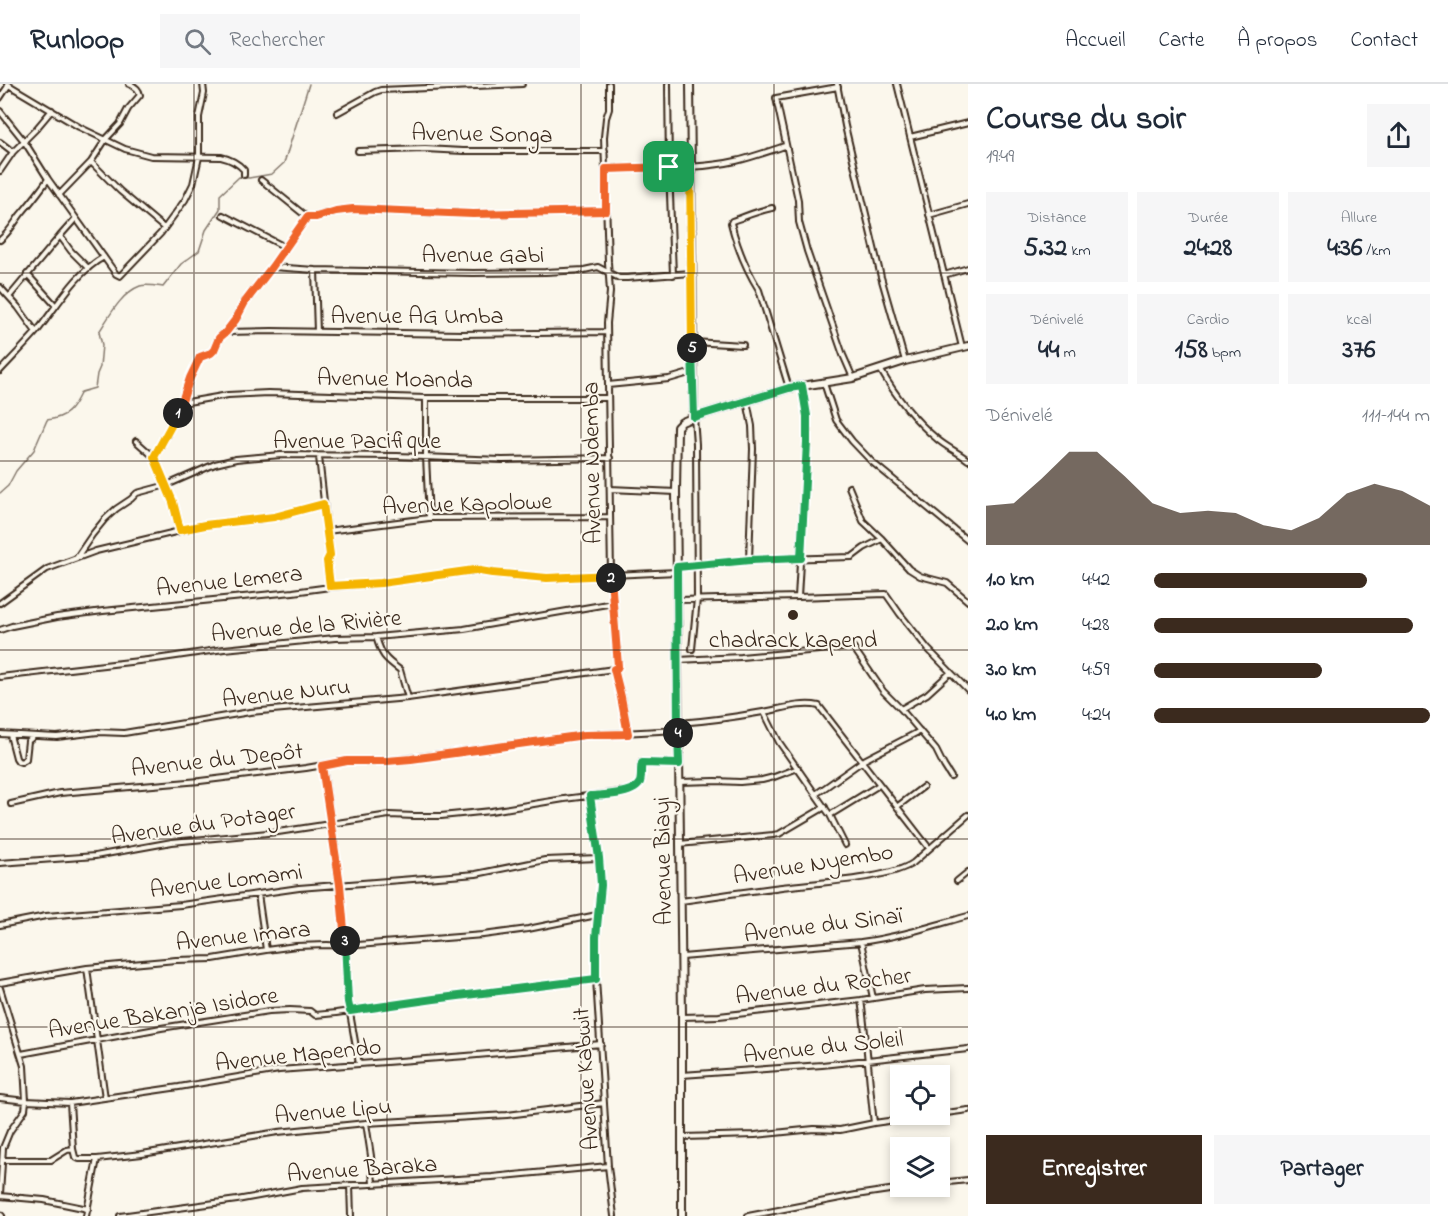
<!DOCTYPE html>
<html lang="fr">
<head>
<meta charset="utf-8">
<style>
  :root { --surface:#fff; --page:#f6f6f7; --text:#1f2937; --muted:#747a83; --line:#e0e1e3; --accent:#3b2a1e }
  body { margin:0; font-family:"Indie Flower",sans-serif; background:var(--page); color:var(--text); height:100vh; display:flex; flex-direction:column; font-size:22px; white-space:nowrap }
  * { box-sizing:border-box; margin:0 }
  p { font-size:20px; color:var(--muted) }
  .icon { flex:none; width:33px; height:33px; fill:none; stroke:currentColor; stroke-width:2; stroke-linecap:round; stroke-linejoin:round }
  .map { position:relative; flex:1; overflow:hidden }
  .side { display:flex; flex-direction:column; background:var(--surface); width:480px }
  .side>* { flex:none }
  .tools { position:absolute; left:890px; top:981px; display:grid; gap:12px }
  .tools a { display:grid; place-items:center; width:60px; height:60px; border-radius:0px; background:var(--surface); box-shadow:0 3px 9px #0003; font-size:30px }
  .pin { position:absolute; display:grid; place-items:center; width:51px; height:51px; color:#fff; margin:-26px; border-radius:12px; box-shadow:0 3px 9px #0006 }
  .km { position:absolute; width:30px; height:30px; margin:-15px; border-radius:50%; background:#222; color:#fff; font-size:16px; line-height:30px; text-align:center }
  .round { display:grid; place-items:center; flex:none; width:63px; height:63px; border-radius:0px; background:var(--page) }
  .overview { display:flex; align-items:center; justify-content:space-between; height:102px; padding:0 18px }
  h1 { font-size:33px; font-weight:700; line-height:45px }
  .figures { display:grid; grid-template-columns:repeat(3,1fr); gap:9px; height:102px; padding:6px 18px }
  .figures div { display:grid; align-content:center; border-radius:0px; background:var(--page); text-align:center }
  .figures b { font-size:26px; font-weight:700 }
  .figures small { font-size:16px; font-weight:400 }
  .figures p { font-size:16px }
  .chart { height:168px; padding:12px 18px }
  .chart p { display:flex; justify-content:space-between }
  .chart svg { width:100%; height:108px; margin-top:6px; fill:var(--accent); opacity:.7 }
  .primary-button { display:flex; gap:12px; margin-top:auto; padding:12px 18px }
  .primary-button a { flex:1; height:69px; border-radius:0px; background:var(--accent); color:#fff; font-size:24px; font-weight:700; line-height:69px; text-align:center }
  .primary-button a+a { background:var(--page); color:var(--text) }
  ul { padding:0 18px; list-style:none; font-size:20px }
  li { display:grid; grid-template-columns:96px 72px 1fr; align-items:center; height:45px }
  li i { height:15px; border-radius:8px; background:var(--accent) }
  header { display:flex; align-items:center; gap:36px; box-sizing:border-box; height:84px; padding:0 30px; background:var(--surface); border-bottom:2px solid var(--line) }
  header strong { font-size:28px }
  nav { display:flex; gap:33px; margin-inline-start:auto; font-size:21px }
  .search { width:420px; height:54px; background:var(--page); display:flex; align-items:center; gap:15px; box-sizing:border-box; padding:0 21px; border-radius:0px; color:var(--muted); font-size:22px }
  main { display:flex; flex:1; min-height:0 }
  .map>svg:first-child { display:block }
</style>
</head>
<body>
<header>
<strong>Runloop</strong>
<div class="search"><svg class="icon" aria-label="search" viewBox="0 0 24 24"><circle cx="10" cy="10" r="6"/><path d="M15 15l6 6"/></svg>Rechercher</div>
<nav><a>Accueil</a><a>Carte</a><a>À propos</a><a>Contact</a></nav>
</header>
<main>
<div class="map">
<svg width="968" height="1132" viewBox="0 0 968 1132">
  <rect width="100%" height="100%" fill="#fbf7ec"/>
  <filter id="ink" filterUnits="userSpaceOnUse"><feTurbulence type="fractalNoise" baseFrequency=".0167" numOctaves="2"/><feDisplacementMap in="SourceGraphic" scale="12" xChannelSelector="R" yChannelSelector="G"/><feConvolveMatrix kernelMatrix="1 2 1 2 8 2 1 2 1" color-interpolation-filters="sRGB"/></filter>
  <g filter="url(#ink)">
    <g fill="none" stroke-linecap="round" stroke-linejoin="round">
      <path stroke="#85796d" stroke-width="1.5" d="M0 409 8 402 16 387 34 366 47 336C68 333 72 326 81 308L95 304 97 290 100 283 102 261 99 248C109 233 121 209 140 202 146 200 156 202 163 203L181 180 199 167 206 146 220 125V111L239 93 249 94 272 90 284 79 309 0"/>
      <g stroke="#3b2a1e" stroke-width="8">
        <path id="street" d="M7 0 79 43 125 65 151 72 221 73C230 75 238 79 244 86V91
          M129 0C135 2 139 5 140 11L128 25 120 40 106 55 91 78 120 107 164 144
          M609 0V25L606 34 604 53 608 178 610 208 607 239 611 491 618 582 617 584 614 585 622 613 628 649
          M668 0 669 83 673 191
          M837 0 845 42 881 193 905 277
          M897 0 962 263
          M838 3 776 14 798 116 799 138 807 167 843 271 853 294
          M0 14 8 2
          M0 27 24 57 48 95 116 190 120 192 161 149 185 116 193 100 199 73V33L204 9 203 0
          M337 29 375 8 381 6 522 0
          M910 53 968 39
          M0 58 13 68 36 45 52 26
          M358 67 425 65 463 67H605
          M606 85C648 83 696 86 736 77 753 73 769 67 785 62
          M0 87 13 68
          M261 96 307 133H316L336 127 353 125 473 130 606 127
          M59 111 91 78
          M772 124C760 126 744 133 732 137L731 139C737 163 746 185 759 206L789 304
          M223 131 285 163
          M929 131 968 120
          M76 134 60 152 71 167 88 184
          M0 156C9 149 14 139 21 130 31 118 40 107 48 95
          M272 183 315 186 473 189 545 188 584 186 598 183 619 194H627L691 189
          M315 186 317 248
          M27 190 56 222
          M944 191 968 184
          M0 203 18 223 36 248
          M9 213 60 152
          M226 248 272 247 462 250 607 248
          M693 258 743 261
          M880 285C895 311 914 336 937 355 946 363 958 368 968 376
          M0 287C13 273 26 260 38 246 57 222 77 187 104 173
          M824 299 836 336 852 357 872 378 968 457
          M608 301 669 295 693 288
          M426 314V373L429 434
          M747 317 752 342 753 365 749 476
          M182 319 228 311 268 309 426 314H608
          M136 357 154 373 173 418 180 446
          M154 373 175 335 182 319 190 294 200 273 211 269 214 266 219 254 226 248 236 235 245 218 272 183 307 133
          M319 373 330 471 327 477 330 502
          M849 403 863 437 882 455 909 485 920 492 947 499 968 517
          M610 405 676 408
          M327 447 429 434 609 433
          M77 473 92 451 105 435 116 425 131 415 137 409 167 401 215 380 236 375 281 371 397 372 502 376 610 374
          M677 483 749 476 852 473 864 464 882 455
          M798 513 807 358V332L802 303
          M678 516 798 513 886 510 900 530 928 565 968 606
          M0 519 47 485 96 467 205 441 274 433 323 420
          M0 546 12 542 57 533 103 527 293 508 330 503 380 499 475 486 492 489 547 494 677 488
          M376 553C382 572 384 574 400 586L408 614
          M692 565 697 515 696 360 694 333
          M678 576 741 573 853 563 883 607 901 625 936 666 944 682 951 693
          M0 593 156 575 224 565 335 554 376 553 464 545 613 519
          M901 625 927 610 950 589
          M764 628 779 658 830 731 845 761
          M679 639C707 637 735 633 763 628 781 625 802 618 819 622L929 764
          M0 650 57 653 98 648 124 649 250 628 408 614 614 585
          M10 651 16 674 18 677 21 678 26 675 28 657 33 653
          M323 682 340 801 345 862 348 918 359 980
          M679 698 715 697 740 698 762 696 774 693 798 684
          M816 710 864 676 920 647
          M590 712 599 774 601 801 596 853V895L608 1082 614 1132
          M11 720 60 709 200 697 306 684 347 677H387L585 651 678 646
          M898 722 923 703
          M830 731 879 701
          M679 760 773 751 779 750 825 723
          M0 779 95 772 172 758 278 748 389 731 415 732H441L491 727 564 715 628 707C645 702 639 693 641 679L679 680
          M957 797 968 788
          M258 810 266 866
          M681 817C718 812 754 806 791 802 821 798 889 795 913 779L968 731
          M0 841 46 832 181 821 299 804 476 790 545 776 599 774
          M861 858 873 914
          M682 873 861 858C898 853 932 842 968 832
          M87 884 105 1014
          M0 899 87 884 176 876 213 875 266 866 296 862 327 861 345 862 483 851 528 845 597 831
          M0 904 24 982 26 1017 25 1026 10 1047 3 1064 0 1110
          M861 916C867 957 869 998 874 1039
          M682 933 719 932 861 916 925 906 968 904
          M21 970 161 944 269 927 290 926 310 927 315 931 336 929 434 915 596 895
          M682 991 822 981 968 965
          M0 1014 26 1017 70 1019 179 1003 279 986 466 972 601 960
          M70 1019 73 1065 75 1073 79 1075H97L142 1070 278 1048 366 1039 507 1031 604 1019
          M939 1030 968 1026
          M366 1039 371 1072 373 1100
          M683 1053 755 1051 814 1045 840 1046 874 1039 938 1030
          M2 1076H51L67 1066 73 1065
          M939 1099 968 1096
          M350 1101 351 1132
          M0 1112 44 1116 88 1125
          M0 1130 2 1132
          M86 1132 97 1075
          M120 1132 237 1116 302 1104 492 1093 608 1082
          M748 1132 856 1111 916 1102"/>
      </g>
      <g stroke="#3b2a1e" stroke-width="10">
        <path id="secondary" d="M690 0 694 333
          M682 1132V933L676 408 677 343 682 338 694 333 789 304 853 294 905 277 968 262"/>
      </g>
      <use href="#street" stroke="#fbf7ec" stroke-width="4"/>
      <use href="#secondary" stroke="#fbf7ec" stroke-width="6"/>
    </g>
  </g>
  <g fill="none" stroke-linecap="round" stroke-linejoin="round" filter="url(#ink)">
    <g stroke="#fff" stroke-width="12">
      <path id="split-1" d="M178 329 190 294 200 273 211 269 214 266 219 254 226 248 236 235 245 218 272 183 307 133H316L336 127 353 125 473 130 606 127V85L669 83"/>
    </g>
    <g stroke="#fff" stroke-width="12">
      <path id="split-2" d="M178 329 154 373 173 418 180 446 205 441 274 433 323 420 330 471 327 477 330 502 381 499 474 486 492 489 547 494 611 491V494"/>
    </g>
    <g stroke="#fff" stroke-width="12">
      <path id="split-3" d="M345 857 340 801 322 682 347 677H387L411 675 585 651 628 650 621 613 614 585 617 584 618 582 611 494"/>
    </g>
    <g stroke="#fff" stroke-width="12">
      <path id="split-4" d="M345 857 348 918 350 927 434 915 596 895V853L601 801 599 774 590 712C602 711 635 711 640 698 642 692 640 685 642 679L679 680 678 649"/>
    </g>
    <g stroke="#fff" stroke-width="12">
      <path id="split-5" d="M678 649 677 483 750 476 801 474 807 358V332L802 302 789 304 694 333 692 264"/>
    </g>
    <g stroke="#fff" stroke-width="12">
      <path id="split-6" d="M669 83H690L692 264"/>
    </g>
    <use href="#split-1" stroke="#f0652b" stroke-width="8"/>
    <use href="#split-2" stroke="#f5b400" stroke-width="8"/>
    <use href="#split-3" stroke="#f0652b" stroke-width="8"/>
    <use href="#split-4" stroke="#22a559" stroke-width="8"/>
    <use href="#split-5" stroke="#22a559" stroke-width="8"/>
    <use href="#split-6" stroke="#f5b400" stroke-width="8"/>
  </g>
  <path fill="none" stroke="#3b2a1e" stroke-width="1.5" stroke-opacity="0.55" d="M194 0V1132M387 0V1132M581 0V1132M774 0V1132M0 189H968M0 377H968M0 566H968M0 755H968M0 943H968"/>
  <circle fill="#3b2a1e" stroke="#fbf7ec" stroke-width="2" cx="793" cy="531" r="6"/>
  <g text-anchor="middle" stroke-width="4.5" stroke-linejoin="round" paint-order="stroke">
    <g font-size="24" fill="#3b2a1e" stroke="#fbf7ec">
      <text transform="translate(482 49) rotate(1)" y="8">Avenue Songa</text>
      <text x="483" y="178">Avenue Gabi</text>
      <text x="417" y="239">Avenue AG Umba</text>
      <text transform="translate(395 294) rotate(1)" y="8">Avenue Moanda</text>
      <text x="357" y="364">Avenue Pacifique</text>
      <text transform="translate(591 379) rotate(-91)" y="8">Avenue Ndemba</text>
      <text transform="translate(467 419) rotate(-2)" y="8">Avenue Kapolowe</text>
      <text transform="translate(229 496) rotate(-6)" y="8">Avenue Lemera</text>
      <text transform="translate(306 541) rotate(-5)" y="8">Avenue de la Rivière</text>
      <text transform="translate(286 608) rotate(-6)" y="8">Avenue Nuru</text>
      <text transform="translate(217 675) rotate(-6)" y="8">Avenue du Depôt</text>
      <text transform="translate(203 739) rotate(-8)" y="8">Avenue du Potager</text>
      <text transform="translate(662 777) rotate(-91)" y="8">Avenue Biayi</text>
      <text transform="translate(813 779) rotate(-9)" y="8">Avenue Nyembo</text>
      <text transform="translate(226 796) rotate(-7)" y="8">Avenue Lomami</text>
      <text transform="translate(823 840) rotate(-7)" y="8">Avenue du Sinaï</text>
      <text transform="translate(243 851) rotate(-6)" y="8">Avenue Imara</text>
      <text transform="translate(823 901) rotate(-7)" y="8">Avenue du Rocher</text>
      <text transform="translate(163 928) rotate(-9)" y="8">Avenue Bakanja Isidore</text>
      <text transform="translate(823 962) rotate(-6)" y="8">Avenue du Soleil</text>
      <text transform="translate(298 970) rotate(-6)" y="8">Avenue Mapendo</text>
      <text transform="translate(585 995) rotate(-94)" y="8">Avenue Kabwit</text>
      <text transform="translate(333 1026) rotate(-5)" y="8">Avenue Lipu</text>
      <text transform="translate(362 1084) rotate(-4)" y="8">Avenue Baraka</text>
    </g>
    <g font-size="24" fill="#3b2a1e" stroke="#fbf7ec">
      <text x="793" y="563">chadrack kapend</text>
    </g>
  </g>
</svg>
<div class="tools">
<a><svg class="icon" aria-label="locate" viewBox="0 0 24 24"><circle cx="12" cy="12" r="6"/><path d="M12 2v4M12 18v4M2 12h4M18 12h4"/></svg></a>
<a><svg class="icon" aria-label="layers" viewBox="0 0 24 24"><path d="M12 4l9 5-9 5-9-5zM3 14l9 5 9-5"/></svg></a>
</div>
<div class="pin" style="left:669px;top:83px;background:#1e9e55"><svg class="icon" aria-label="arrive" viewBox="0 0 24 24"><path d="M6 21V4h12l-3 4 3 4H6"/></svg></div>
<b class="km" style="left:178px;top:329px">1</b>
<b class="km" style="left:611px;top:494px">2</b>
<b class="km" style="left:345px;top:857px">3</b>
<b class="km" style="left:678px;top:649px">4</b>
<b class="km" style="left:692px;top:264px">5</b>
</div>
<section class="side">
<div class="overview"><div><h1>Course du soir</h1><p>19:49</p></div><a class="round"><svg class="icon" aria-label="share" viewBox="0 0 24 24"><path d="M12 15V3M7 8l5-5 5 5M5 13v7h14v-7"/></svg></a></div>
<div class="figures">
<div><p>Distance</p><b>5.32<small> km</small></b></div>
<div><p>Durée</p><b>24:28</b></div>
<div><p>Allure</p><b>4:36<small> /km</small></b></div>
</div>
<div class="figures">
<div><p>Dénivelé</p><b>44<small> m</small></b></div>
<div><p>Cardio</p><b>158<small> bpm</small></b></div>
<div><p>kcal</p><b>376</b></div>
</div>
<div class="chart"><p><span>Dénivelé</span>111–144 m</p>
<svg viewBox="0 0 160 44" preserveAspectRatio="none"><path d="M0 44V28L10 27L20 17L30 6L40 6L50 16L60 27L70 31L80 30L90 31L100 36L110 38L120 33L130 23L140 19L150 22L160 28V44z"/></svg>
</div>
<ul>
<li><b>1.0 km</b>4:42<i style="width:77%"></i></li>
<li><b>2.0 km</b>4:28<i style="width:94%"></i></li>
<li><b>3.0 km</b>4:59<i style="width:61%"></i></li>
<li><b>4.0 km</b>4:24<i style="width:100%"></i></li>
</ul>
<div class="primary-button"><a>Enregistrer</a><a>Partager</a></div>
</section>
</main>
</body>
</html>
